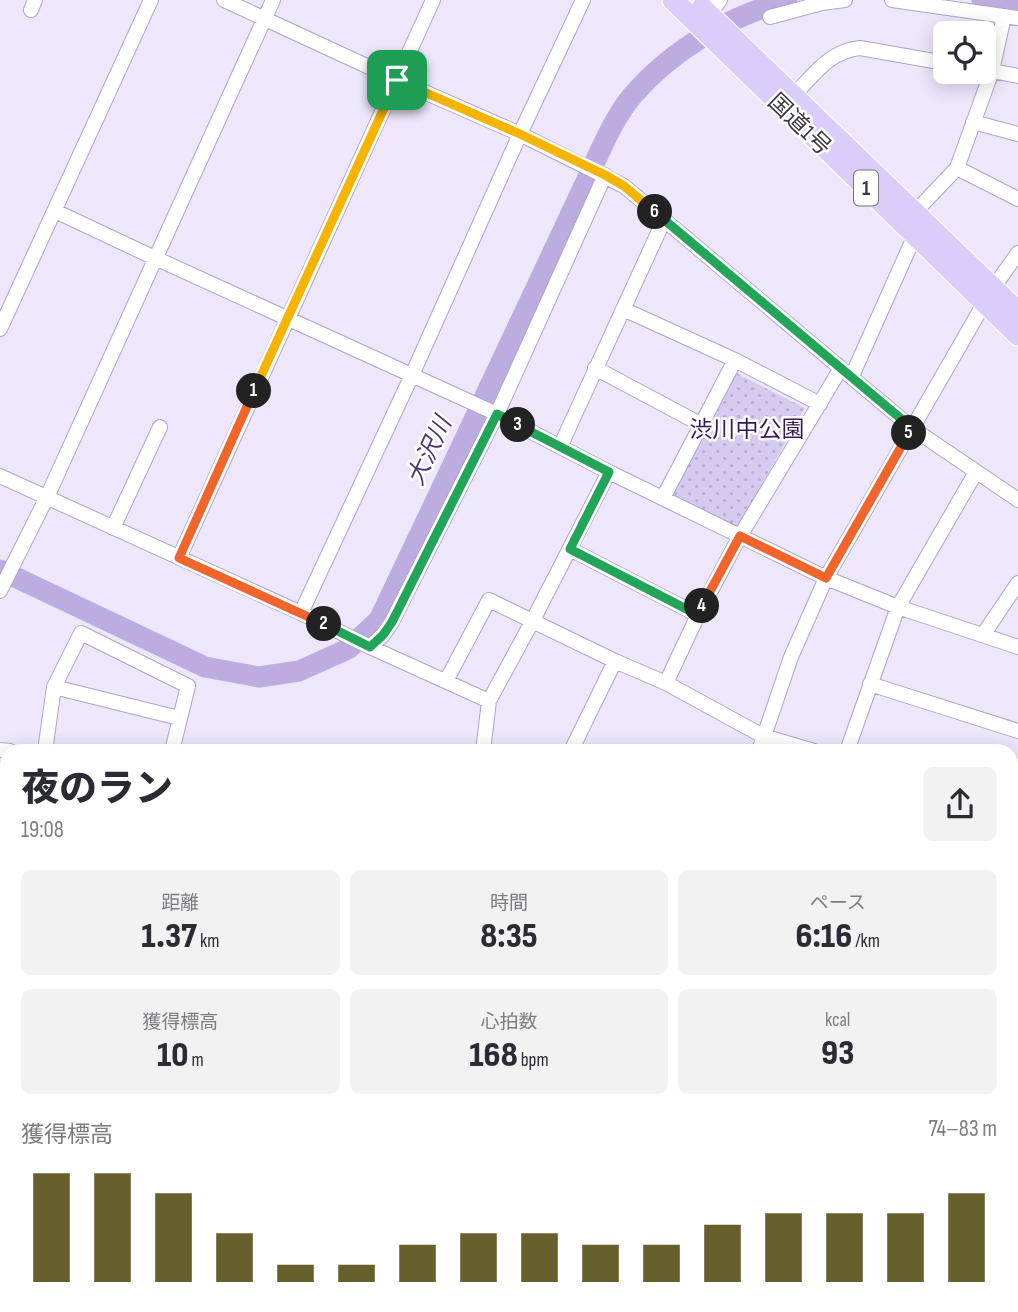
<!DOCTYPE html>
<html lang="ja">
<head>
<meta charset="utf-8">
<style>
  :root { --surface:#fff; --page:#f2f2f3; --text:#2b2b33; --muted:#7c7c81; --accent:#68602c }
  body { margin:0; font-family:"Sofia Sans Condensed","Noto Sans JP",sans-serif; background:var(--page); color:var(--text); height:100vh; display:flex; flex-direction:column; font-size:26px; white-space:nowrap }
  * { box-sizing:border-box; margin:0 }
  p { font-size:23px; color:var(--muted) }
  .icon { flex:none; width:38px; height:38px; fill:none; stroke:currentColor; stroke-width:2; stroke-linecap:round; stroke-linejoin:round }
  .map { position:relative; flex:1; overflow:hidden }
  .drawer { position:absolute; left:0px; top:744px; width:1018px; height:569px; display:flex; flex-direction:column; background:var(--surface); border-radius:21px 21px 0 0; box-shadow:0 4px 18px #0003 }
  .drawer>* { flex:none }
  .buttons { position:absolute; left:933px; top:21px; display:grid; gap:14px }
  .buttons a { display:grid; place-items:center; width:63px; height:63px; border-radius:10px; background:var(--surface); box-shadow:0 4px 18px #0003; font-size:35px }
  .pin { position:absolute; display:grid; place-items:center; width:60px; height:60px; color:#fff; margin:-30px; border-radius:14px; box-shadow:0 4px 10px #0006 }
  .km { position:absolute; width:35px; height:35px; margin:-18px; border-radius:50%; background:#222; color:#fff; font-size:19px; line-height:35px; text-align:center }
  .round { display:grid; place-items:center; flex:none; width:74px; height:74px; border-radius:10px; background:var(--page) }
  .head { display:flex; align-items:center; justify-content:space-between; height:119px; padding:0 21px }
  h1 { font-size:38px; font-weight:800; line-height:52px }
  .metrics { display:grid; grid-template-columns:repeat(3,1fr); gap:10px; height:119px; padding:7px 21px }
  .metrics div { display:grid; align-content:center; border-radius:10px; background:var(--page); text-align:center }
  .metrics b { font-size:35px; font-weight:800 }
  .metrics small { font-size:19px; font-weight:400 }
  .metrics p { font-size:19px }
  .chart { height:196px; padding:14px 21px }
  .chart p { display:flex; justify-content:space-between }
  .chart svg { width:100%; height:126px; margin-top:7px; stroke:var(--accent); stroke-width:6 }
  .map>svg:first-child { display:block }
</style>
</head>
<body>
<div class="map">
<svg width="1018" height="1312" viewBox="0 0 1018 1312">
  <defs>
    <pattern id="park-dots" width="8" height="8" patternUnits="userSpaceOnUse" patternTransform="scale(1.75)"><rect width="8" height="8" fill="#d6caf1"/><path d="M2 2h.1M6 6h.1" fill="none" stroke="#b9aed0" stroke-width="1.8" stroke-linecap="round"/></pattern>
  </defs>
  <rect width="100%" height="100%" fill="#eee7fc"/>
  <path fill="url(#park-dots)" d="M732 371 805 408 736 530 666 495Z"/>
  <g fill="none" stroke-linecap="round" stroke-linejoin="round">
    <path stroke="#bdacdf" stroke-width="21" d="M982 0 1018 5
      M0 570 205 667 259 677 299 671 348 649 379 620C434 504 490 387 544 271 559 239 574 207 589 175 601 149 614 118 632 96 673 49 728 17 787 0
      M0 1280 7 1304"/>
    <g stroke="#aea4c4" stroke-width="16">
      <path id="minor" d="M224 0 397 80 520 134 624 186 912 428 1018 500
        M892 0 1018 18
        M31 10 35 0
        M709 15 720 0
        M770 17 822 3 845 0
        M985 70 992 71 1004 16
        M793 96C814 75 829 51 860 48L945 63
        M973 122 1018 134
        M957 168 1018 199
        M55 211 155 258 497 414 609 472 826 578 898 607 1018 647
        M915 212 957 168 992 71 1018 76
        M623 309 735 360 820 404
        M0 329 151 0
        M595 368 702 425
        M852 376 915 235
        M560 447 664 220
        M0 476 301 613 370 647 489 701
        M663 498 735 360
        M113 528 160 427
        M570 549 698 615
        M179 558 433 0
        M0 591 47 497 273 0
        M301 613 412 375 520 134 583 0
        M983 635 1018 583
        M370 647 383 635 392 622 497 414 605 175
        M446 681 489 600 615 661 666 683 763 736 814 751
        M666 683 698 615 740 536 841 368
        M870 684 1018 731
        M54 687 179 718
        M0 750 10 751
        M45 751 54 687 81 633 188 686 172 751
        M483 751 489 701 533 620 609 472
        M571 751 615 661
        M759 751 791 657 826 578 993 288 1018 253
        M847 751 898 607 976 472
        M1012 813 1018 815
        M0 840 7 841
        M1012 904 1018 906
        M0 947H7
        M0 994 7 995
        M1012 1012 1018 1014
        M1012 1087 1018 1088
        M0 1131 7 1154
        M1012 1143 1018 1144
        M1012 1251 1018 1240
        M1012 1282 1018 1285
        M53 1306 55 1312
        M176 1306 181 1309 182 1312
        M521 1306 531 1312
        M854 1306 865 1312
        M118 1312 123 1306
        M275 1312 279 1306
        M740 1312 744 1306
        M969 1312 974 1306"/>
    </g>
    <g stroke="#fff" stroke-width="23">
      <path id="highway" d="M673 0 1018 335
        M702 8 1018 312"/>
    </g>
    <use href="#minor" stroke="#fff" stroke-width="14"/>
    <use href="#highway" stroke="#dbcdfa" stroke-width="21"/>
    <g stroke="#898394" stroke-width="6">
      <path id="rail" d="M0 967 7 968
        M1012 1110 1018 1111"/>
    </g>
    <use href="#rail" stroke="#fff" stroke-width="3.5" stroke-dasharray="10" stroke-linecap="butt"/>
  </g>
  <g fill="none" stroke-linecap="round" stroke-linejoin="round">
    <g stroke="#fff" stroke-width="14">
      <path id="split-1" d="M254 391 397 80"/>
    </g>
    <g stroke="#fff" stroke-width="14">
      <path id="split-2" d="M254 391 179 558 324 624"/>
    </g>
    <g stroke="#fff" stroke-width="14">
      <path id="split-3" d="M324 624 370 647 383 635 392 622 497 414 518 425"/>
    </g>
    <g stroke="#fff" stroke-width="14">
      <path id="split-4" d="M518 425 609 472 570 549 698 615 702 606"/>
    </g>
    <g stroke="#fff" stroke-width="14">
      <path id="split-5" d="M702 606 740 536 826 578 909 433"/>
    </g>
    <g stroke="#fff" stroke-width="14">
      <path id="split-6" d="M655 212 912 428 909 433"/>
    </g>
    <g stroke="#fff" stroke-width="14">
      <path id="split-7" d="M397 80 520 134 605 175 624 186 655 212"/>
    </g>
    <use href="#split-1" stroke="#f5b400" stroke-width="9"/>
    <use href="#split-2" stroke="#f0652b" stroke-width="9"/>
    <use href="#split-3" stroke="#22a559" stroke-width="9"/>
    <use href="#split-4" stroke="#22a559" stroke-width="9"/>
    <use href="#split-5" stroke="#f0652b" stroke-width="9"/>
    <use href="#split-6" stroke="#22a559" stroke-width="9"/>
    <use href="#split-7" stroke="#f5b400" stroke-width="9"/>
  </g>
  <g text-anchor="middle" stroke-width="5" stroke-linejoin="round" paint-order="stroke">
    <rect fill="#fff" stroke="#76737c" stroke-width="2" x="854" y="170.5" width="24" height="35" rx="5"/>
    <g font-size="21" font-weight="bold" fill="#3b3744">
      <text x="866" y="195">1</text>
    </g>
    <g font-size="23" fill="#3b3744" stroke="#fff">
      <text transform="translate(800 124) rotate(44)" y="8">国道1号</text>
    </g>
    <g font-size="23" fill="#341a56" stroke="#fff">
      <text x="747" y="437">渋川中公園</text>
    </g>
    <g font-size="24" font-style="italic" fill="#4d3472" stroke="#fff">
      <text transform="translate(429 451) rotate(-65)" y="8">大沢川</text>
    </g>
  </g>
</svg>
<div class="buttons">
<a><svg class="icon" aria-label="locate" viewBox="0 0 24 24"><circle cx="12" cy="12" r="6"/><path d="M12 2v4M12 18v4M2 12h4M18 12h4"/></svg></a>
</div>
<div class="pin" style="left:397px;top:80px;background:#1e9e55"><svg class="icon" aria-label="arrive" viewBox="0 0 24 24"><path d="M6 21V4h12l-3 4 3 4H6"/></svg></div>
<b class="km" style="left:254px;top:391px">1</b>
<b class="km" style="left:324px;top:624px">2</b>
<b class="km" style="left:518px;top:425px">3</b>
<b class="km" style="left:702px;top:606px">4</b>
<b class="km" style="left:909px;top:433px">5</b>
<b class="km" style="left:655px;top:212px">6</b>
<section class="drawer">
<div class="head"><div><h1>夜のラン</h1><p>19:08</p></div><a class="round"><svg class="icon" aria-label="share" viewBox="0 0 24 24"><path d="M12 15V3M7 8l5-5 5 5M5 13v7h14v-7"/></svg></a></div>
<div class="metrics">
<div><p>距離</p><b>1.37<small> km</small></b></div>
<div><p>時間</p><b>8:35</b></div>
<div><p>ペース</p><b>6:16<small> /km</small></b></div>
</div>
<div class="metrics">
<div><p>獲得標高</p><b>10<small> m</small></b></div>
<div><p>心拍数</p><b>168<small> bpm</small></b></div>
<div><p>kcal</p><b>93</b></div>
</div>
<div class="chart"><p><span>獲得標高</span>74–83 m</p>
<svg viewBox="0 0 160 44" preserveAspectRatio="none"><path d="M5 44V6M15 44V6M25 44V13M35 44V27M45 44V38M55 44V38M65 44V31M75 44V27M85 44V27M95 44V31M105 44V31M115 44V24M125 44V20M135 44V20M145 44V20M155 44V13"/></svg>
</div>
</section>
</div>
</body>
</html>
